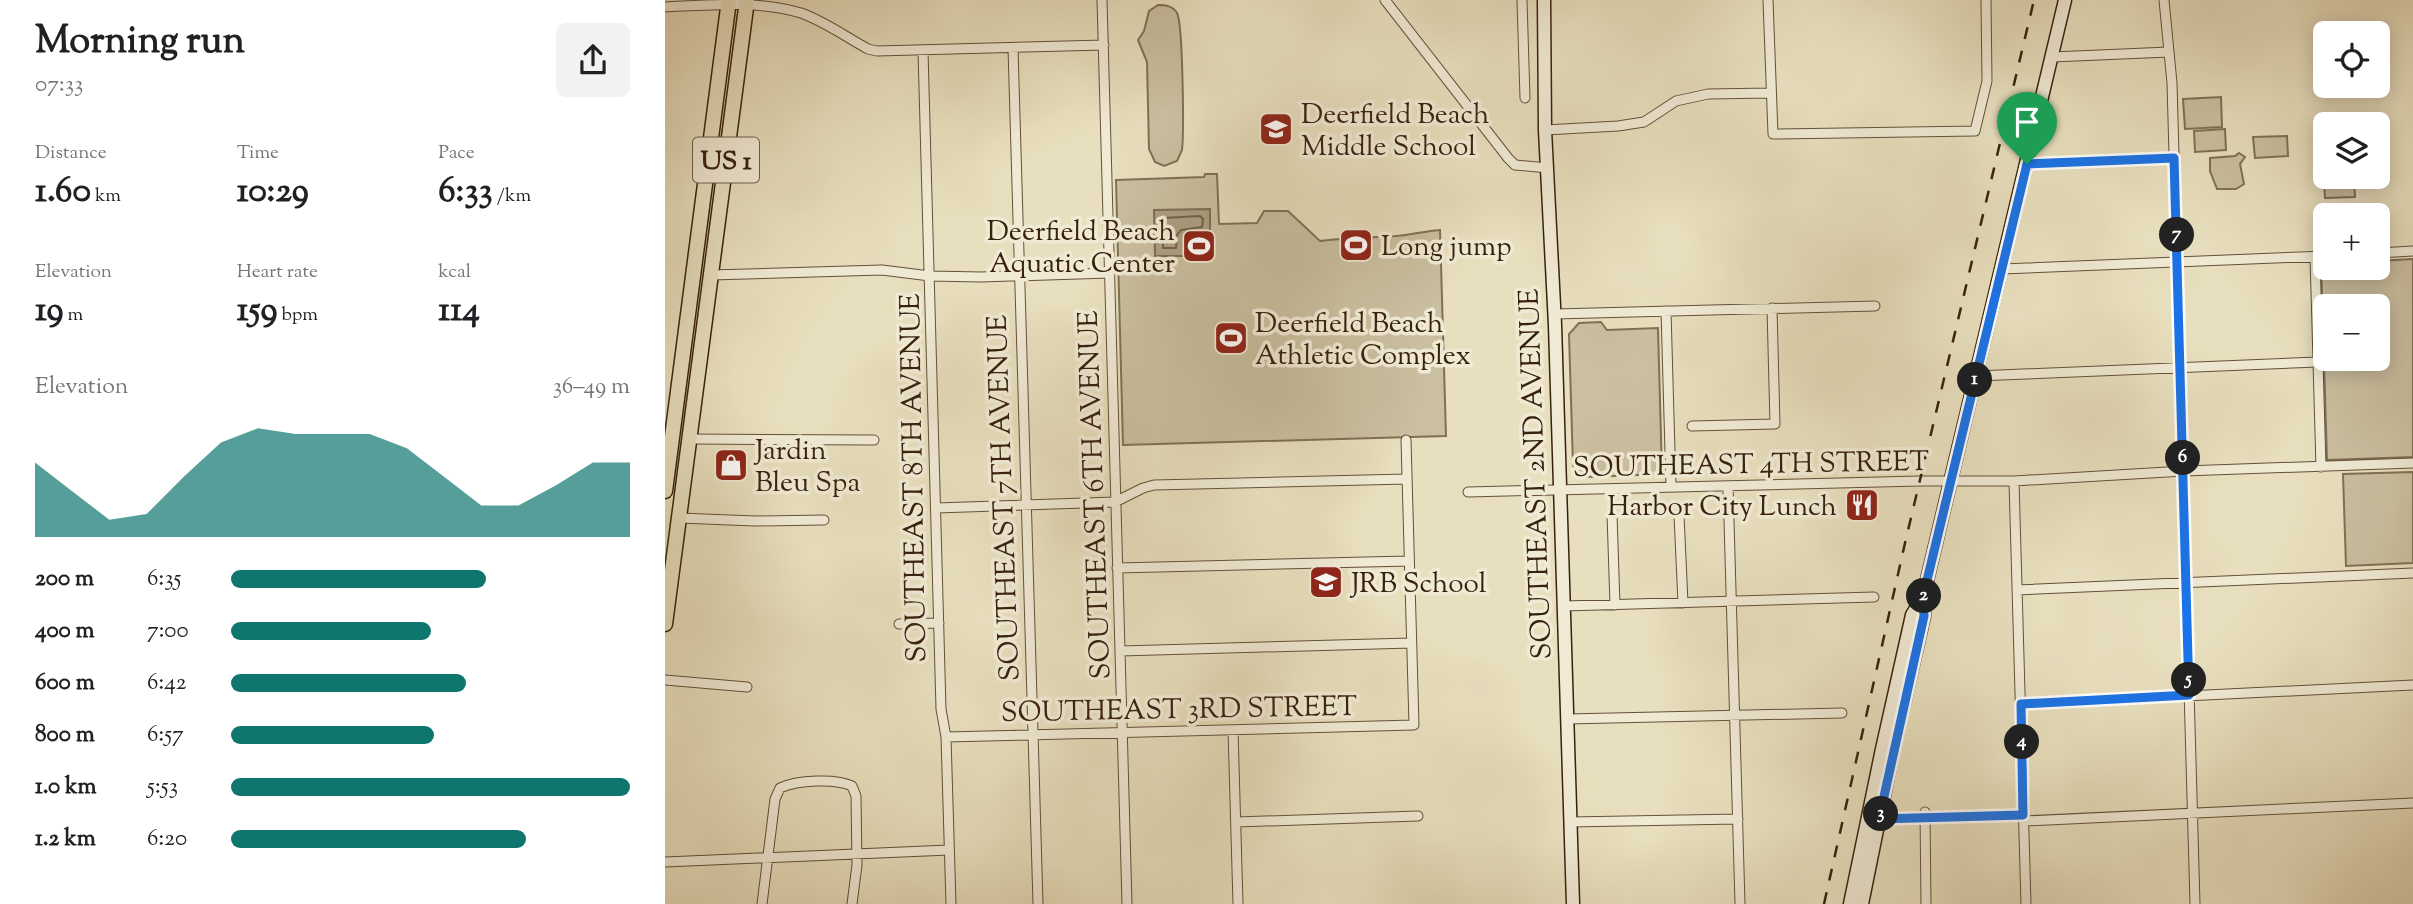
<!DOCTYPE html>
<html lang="en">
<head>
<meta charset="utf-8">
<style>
  :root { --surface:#fff; --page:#f2f2f2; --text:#202124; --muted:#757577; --accent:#0f766e }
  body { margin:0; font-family:"Sorts Mill Goudy",serif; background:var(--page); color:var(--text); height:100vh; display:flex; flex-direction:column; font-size:26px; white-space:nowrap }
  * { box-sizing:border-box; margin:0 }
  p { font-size:23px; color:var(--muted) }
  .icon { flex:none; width:38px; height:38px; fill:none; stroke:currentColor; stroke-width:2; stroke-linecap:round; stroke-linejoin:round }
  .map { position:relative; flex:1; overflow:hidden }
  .side { display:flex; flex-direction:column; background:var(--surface); width:665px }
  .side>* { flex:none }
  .tools { position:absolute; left:1648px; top:21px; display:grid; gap:14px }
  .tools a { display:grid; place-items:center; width:77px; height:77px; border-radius:10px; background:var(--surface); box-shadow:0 4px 18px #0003; font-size:35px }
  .pin { position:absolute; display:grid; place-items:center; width:60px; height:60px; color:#fff; margin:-72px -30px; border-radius:50% 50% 50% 0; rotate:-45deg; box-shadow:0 0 7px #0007 }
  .pin .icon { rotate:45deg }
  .km { position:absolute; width:35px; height:35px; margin:-18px; border-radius:50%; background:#222; color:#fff; font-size:19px; line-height:35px; text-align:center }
  .round { display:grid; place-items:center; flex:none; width:74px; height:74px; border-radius:10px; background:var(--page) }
  .overview { display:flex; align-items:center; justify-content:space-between; height:119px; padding:0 35px }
  h1 { font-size:38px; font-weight:700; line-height:52px }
  .stats { display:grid; grid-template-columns:repeat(3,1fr); gap:10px; height:119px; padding:7px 35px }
  .stats div { display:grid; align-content:center }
  .stats b { font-size:35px; font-weight:700 }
  .stats small { font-size:19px; font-weight:400 }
  .stats p { font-size:19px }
  .chart { height:196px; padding:14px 35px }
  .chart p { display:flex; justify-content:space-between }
  .chart svg { width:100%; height:126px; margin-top:7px; fill:var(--accent); opacity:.7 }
  ul { padding:0 35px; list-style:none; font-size:23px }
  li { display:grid; grid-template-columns:112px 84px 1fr; align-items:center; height:52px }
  li i { height:18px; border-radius:9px; background:var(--accent) }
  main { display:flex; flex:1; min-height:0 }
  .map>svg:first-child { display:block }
</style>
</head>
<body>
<main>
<section class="side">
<div class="overview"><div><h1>Morning run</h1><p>07:33</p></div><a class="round"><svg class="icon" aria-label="share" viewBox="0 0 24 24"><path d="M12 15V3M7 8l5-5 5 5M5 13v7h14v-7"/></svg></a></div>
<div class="stats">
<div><p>Distance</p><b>1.60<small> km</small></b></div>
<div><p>Time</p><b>10:29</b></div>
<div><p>Pace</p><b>6:33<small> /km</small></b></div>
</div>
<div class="stats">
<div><p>Elevation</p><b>19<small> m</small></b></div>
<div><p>Heart rate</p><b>159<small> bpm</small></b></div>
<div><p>kcal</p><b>114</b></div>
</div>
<div class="chart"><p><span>Elevation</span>36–49 m</p>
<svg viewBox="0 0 160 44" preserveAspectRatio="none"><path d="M0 44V18L10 28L20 38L30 36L40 23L50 11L60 6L70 8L80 8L90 8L100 13L110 23L120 33L130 33L140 26L150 18L160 18V44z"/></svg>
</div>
<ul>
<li><b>200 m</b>6:35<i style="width:64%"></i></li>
<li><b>400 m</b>7:00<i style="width:50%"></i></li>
<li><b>600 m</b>6:42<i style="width:59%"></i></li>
<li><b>800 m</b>6:57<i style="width:51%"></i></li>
<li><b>1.0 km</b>5:53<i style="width:100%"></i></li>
<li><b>1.2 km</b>6:20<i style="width:74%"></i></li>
</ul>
</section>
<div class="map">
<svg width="1748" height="904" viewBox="0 0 1748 904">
  <rect width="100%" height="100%" fill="#e8dfbe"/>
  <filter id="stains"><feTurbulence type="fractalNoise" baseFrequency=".00286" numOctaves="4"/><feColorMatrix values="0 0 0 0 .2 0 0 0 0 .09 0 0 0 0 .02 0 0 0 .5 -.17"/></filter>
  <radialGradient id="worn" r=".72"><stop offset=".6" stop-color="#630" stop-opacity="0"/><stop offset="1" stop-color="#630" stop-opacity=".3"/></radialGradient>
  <path fill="#cabfa0" stroke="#817056" stroke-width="2" fill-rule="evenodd" d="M493 5C501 5 508 6 512 13 518 24 519 133 517 150L512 161 499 166 490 162 484 149 482 62 473 40 479 31 484 11Z
    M1556 97 1557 127 1520 129 1518 99Z
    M1560 129 1561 150 1530 152 1529 131Z
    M1622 136 1623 156 1590 158 1588 137Z
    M1574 153 1580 157 1575 164 1579 184 1571 189H1552L1545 171V158L1570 156Z
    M1658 162H1661V177H1689L1690 197 1660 198Z
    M540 174H552L554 224 592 223 599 211H623L655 241C681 237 706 238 732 236 746 235 760 231 775 230L781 436 458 445 451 180 539 177Z
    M1748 259V457L1662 460 1656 263H1661V268H1713V261ZM1661 306H1713V359H1661Z
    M936 322 942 330 993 328 997 474 922 477 908 466 904 334 914 323Z
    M1748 472V563L1681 566 1678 474Z"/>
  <path fill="#ac9e82" stroke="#7e6c53" stroke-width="2" d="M545 209V235L519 236V256H490L489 210Z"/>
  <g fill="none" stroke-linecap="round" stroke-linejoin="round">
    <path stroke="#726048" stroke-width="2" d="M535 216 538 219 537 227 516 230 512 235 511 248H498V218Z"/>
    <g stroke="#645039" stroke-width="11">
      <path id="street" d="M437 0 462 904
        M720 0 843 158 850 165 883 168
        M857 0 860 98
        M1103 0 1108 134 1310 131 1322 81 1321 0
        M1499 0 1507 83 1530 904
        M0 7C44 5 93 0 136 13 159 21 181 37 203 49L212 51 439 45
        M348 48 373 904
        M258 51 276 709 281 737 286 904
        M1387 57 1504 52
        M880 130 953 126 979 122 1011 101 1043 94 1105 93
        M1362 164 1509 157
        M1713 253 1748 251
        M1650 256 1656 467
        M1337 269 1661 256
        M46 275 217 270 265 276 316 277 445 273
        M1001 311 1006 487
        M889 314 1210 306
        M1311 376 1653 362
        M1027 426 1110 424 1107 308
        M25 439 209 440
        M1349 481 1361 904
        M1063 486 1075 904
        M803 492 1255 481H1349L1519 471 1748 463
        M271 508 450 502 478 488 489 485 742 479
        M947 514 950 605
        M1014 515 1018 603
        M14 518 90 521 159 520
        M452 568 744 561
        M1352 590 1748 573
        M899 606 1209 597
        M234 624 274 623
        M455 651 746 643
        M0 680 82 687
        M1356 704 1748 685
        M902 719 1177 713
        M568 730 573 904
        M281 737 749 725 741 440
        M1260 812 1261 904
        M1211 819 1358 815
        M1359 821 1748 803
        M571 822 753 816
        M905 822 1073 819
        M0 862 284 850
        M97 904 110 799 115 788C132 780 171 778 187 786L191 796 192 865 187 904"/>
    </g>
    <g stroke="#38210d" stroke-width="15">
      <path id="secondary" d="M879 0 880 130 890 325 908 904
        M1185 904 1217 749 1247 615 1258 597
        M1197 904 1228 751 1259 616 1258 597 1400 0"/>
    </g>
    <g stroke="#38210d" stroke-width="17">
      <path id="primary" d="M0 491 64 0
        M0 624 82 0"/>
    </g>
    <use href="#street" stroke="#f0ead5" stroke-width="9"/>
    <use href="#secondary" stroke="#f0ead5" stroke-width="12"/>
    <use href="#primary" stroke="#e8dfbe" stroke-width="14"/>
    <path stroke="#38210d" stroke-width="2.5" stroke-dasharray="12 12" stroke-linecap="butt" d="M1159 904 1240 543 1369 0"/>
  </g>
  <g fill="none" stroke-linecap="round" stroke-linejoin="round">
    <g stroke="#fff" stroke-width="14">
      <path id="route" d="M1509 158 1524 695 1356 704 1358 815 1214 819 1259 616 1258 597 1362 164Z"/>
    </g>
    <use href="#route" stroke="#1a73e8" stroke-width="9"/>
  </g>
  <defs>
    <g id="school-square" transform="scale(1.75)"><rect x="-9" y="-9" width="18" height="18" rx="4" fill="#8f2418" stroke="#f0ead5"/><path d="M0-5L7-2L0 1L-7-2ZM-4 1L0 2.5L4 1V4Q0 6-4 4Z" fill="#fff"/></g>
    <g id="stadium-square" transform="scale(1.75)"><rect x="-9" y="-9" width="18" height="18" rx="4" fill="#8f2418" stroke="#f0ead5"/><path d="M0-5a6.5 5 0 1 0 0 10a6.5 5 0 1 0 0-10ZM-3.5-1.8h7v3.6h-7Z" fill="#fff"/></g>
    <g id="shop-square" transform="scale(1.75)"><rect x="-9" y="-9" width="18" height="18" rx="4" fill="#8f2418" stroke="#f0ead5"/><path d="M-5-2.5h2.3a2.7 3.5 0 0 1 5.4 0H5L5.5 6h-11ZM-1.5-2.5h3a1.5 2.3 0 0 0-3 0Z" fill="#fff"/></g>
    <g id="restaurant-square" transform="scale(1.75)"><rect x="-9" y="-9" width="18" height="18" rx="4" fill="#8f2418" stroke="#f0ead5"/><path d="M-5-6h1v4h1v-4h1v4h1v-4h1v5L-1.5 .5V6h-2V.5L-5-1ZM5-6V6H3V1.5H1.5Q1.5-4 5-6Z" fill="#fff"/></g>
  </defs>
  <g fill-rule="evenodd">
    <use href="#school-square" x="611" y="129"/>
    <use href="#stadium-square" x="691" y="245"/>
    <use href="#stadium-square" x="534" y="246"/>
    <use href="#stadium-square" x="566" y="338"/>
    <use href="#shop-square" x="66" y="465"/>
    <use href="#restaurant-square" x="1197" y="505"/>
    <use href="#school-square" x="661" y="582"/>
  </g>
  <g text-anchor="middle" stroke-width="7" stroke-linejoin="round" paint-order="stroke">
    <rect fill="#f0ead5" stroke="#6f5d49" stroke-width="2" x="28" y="137.5" width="66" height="45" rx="5"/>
    <g font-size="26" font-weight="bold" fill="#38210d">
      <text x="61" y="169">US 1</text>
    </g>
    <g font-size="28" fill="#38210d" stroke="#f0ead5" text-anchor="start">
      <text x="636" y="123">Deerfield Beach<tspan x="636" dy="32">Middle School</tspan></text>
      <text x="510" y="240" text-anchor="end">Deerfield Beach<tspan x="510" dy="32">Aquatic Center</tspan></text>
      <text x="716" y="255">Long jump</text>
      <text x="590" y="332">Deerfield Beach<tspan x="590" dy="32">Athletic Complex</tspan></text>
      <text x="90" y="459">Jardin<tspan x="90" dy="32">Bleu Spa</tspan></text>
      <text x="1172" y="515" text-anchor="end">Harbor City Lunch</text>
      <text x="686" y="592">JRB School</text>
    </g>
    <g font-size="28" fill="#38210d" stroke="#f0ead5">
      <text transform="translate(1086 463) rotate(-1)" y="10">SOUTHEAST 4TH STREET</text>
      <text transform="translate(869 474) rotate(-92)" y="10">SOUTHEAST 2ND AVENUE</text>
      <text transform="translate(247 478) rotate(-91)" y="10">SOUTHEAST 8TH AVENUE</text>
      <text transform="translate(428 495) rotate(-92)" y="10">SOUTHEAST 6TH AVENUE</text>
      <text transform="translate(337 498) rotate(-92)" y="10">SOUTHEAST 7TH AVENUE</text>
      <text transform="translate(514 708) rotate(-1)" y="10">SOUTHEAST 3RD STREET</text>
    </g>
  </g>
  <rect width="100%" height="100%" filter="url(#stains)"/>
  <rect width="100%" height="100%" fill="url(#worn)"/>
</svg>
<div class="tools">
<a><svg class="icon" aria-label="locate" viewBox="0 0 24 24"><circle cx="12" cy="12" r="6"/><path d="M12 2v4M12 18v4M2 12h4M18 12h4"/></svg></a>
<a><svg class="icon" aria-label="layers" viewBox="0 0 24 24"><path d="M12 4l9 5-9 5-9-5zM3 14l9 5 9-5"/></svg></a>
<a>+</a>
<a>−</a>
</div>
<div class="pin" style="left:1362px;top:164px;background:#1e9e55"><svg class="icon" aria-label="arrive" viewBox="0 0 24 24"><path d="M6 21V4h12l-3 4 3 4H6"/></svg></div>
<b class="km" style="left:1310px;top:380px">1</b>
<b class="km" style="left:1259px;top:596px">2</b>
<b class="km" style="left:1216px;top:814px">3</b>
<b class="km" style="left:1357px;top:742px">4</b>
<b class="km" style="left:1524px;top:680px">5</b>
<b class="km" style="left:1518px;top:458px">6</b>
<b class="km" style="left:1512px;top:235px">7</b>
</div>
</main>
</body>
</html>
